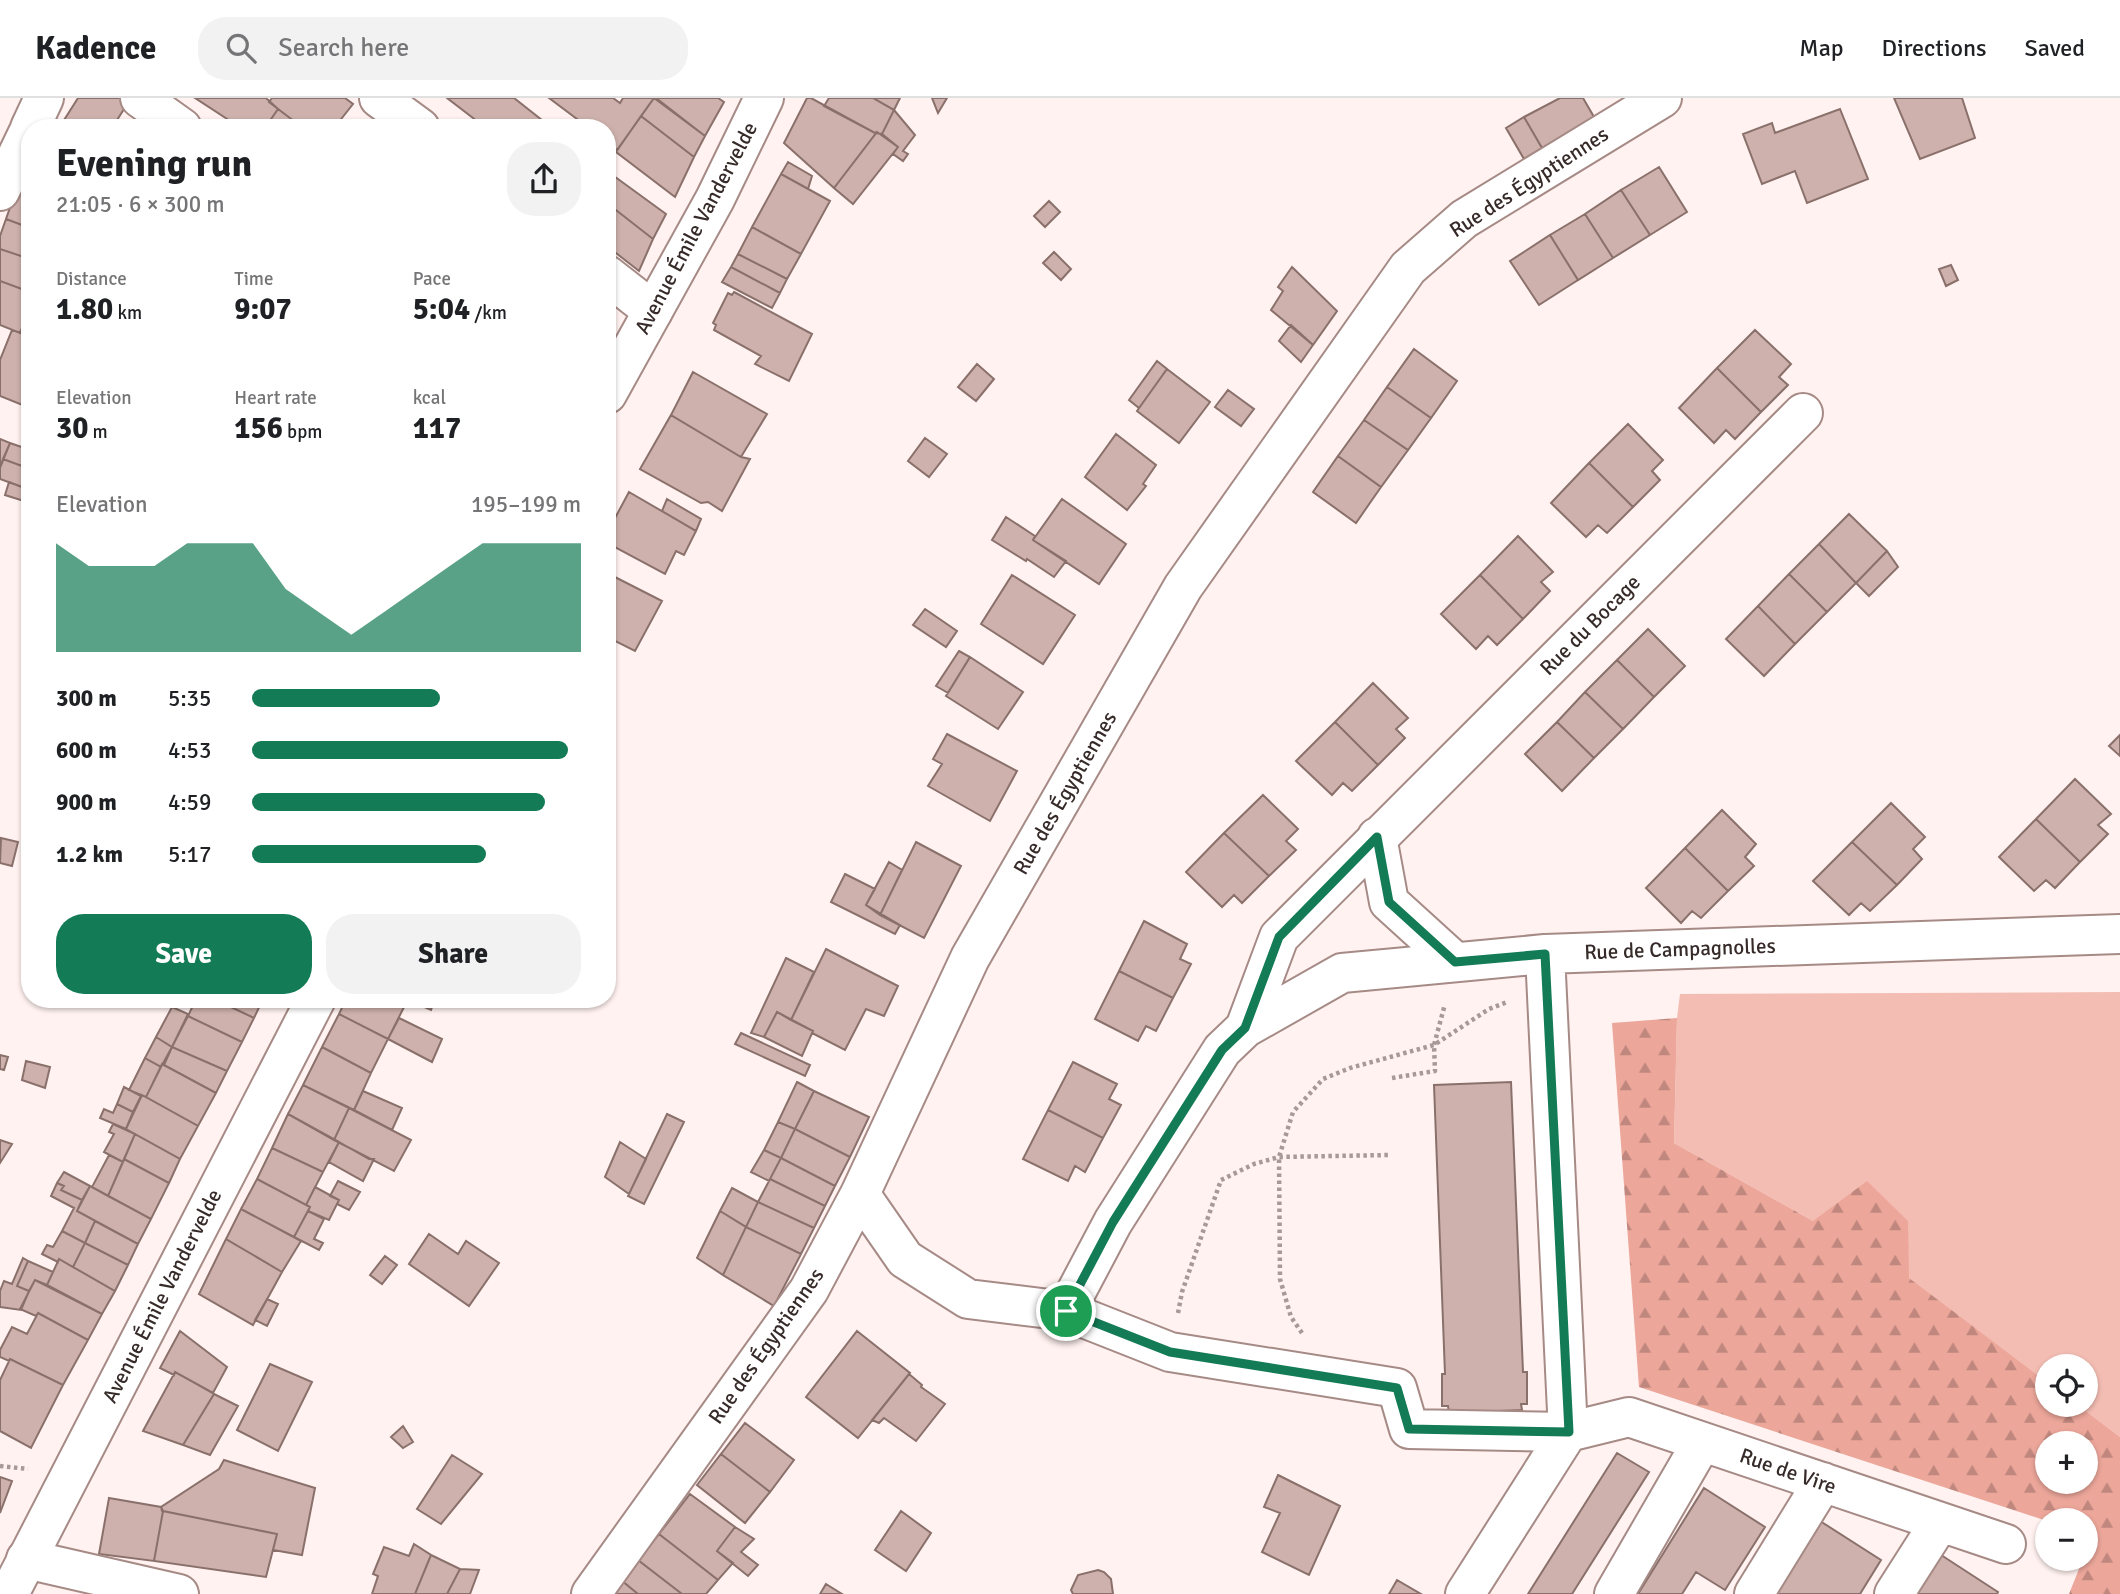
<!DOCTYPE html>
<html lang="en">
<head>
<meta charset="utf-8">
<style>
  :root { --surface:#fff; --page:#f2f2f2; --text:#202124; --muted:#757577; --line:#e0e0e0; --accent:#137b55 }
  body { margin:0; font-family:Signika,sans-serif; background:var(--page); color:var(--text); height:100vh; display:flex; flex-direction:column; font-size:26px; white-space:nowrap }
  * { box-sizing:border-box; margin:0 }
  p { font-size:23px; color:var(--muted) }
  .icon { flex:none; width:38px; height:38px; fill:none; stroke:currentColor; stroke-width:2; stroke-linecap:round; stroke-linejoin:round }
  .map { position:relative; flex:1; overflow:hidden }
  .panel { position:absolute; left:21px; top:21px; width:595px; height:889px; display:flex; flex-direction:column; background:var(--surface); border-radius:28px; box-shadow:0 2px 5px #0004 }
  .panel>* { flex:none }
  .tools { position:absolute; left:2035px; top:1256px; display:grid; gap:14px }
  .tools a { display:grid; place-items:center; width:63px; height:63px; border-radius:50%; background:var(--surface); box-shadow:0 2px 5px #0004; font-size:35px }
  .pin { position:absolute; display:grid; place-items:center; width:60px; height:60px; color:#fff; margin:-30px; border:4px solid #fff; border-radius:50%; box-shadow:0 2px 7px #0007 }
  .round { display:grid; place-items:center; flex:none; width:74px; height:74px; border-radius:28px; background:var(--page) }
  .summary { display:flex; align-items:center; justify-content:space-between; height:119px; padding:0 35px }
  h1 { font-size:38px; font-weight:800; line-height:52px }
  .metrics { display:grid; grid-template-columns:repeat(3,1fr); gap:10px; height:119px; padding:7px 35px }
  .metrics div { display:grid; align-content:center }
  .metrics b { font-size:30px; font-weight:800 }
  .metrics small { font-size:19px; font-weight:400 }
  .metrics p { font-size:19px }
  .chart { height:196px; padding:14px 35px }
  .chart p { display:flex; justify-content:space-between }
  .chart svg { width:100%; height:126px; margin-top:7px; fill:var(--accent); opacity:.7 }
  .button { display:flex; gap:14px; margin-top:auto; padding:14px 35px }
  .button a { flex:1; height:80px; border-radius:28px; background:var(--accent); color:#fff; font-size:28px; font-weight:800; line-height:80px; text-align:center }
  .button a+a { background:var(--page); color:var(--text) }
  ul { padding:0 35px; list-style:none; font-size:23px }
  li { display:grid; grid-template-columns:112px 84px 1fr; align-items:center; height:52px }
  li i { height:18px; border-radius:9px; background:var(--accent) }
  header { display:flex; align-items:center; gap:42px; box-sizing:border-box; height:98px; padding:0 35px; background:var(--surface); border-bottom:2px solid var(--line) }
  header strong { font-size:33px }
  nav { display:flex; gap:38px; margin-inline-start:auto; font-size:24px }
  .search { width:490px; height:63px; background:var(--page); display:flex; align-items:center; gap:18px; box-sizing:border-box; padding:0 24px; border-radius:28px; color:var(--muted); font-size:26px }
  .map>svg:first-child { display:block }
</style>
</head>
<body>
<header>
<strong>Kadence</strong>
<div class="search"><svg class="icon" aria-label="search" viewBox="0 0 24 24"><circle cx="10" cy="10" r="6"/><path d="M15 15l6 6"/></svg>Search here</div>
<nav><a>Map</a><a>Directions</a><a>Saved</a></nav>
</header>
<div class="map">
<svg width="2120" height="1496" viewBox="0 0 2120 1496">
  <defs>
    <pattern id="forest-firs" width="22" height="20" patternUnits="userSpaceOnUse" patternTransform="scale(1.75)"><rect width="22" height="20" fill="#eca69a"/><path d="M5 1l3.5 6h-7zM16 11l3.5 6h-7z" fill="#c0877e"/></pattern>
  </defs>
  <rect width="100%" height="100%" fill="#fff2f0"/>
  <path fill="#f4bdb3" d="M2120 894V1339L2078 1307H2086V1269H2048L2047 1284 1908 1180V1123H1813L1674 1045 1677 920 1680 896Z"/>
  <path fill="url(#forest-firs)" fill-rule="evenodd" d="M1677 920 1674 1045 1813 1123 1867 1083 1908 1123 1909 1180 2047 1284 2048 1307H2078L2120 1339V1496H2069L2083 1461H2086V1454L2092 1438 2086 1436V1423H2047L1639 1289 1612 925ZM2048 1346H2086V1384H2048Z"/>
  <path fill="#ceb1ac" stroke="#8a706b" stroke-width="2" d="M78 0H131L112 30H59Z
    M195 0H266L278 11 265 30H241Z
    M272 0H345L353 6 334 30H303L269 4Z
    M447 0H514L552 30H486Z
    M549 0H613L620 5 623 0H654L617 52 607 44V30H589Z
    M654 0 705 38 694 59 641 18Z
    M656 0H718L724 4 705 38Z
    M807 0H811L875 35 877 34 834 90 784 45Z
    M829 0H873L894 12 882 36 875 35 824 8Z
    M873 0H900L894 12Z
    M932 0H947L938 15Z
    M1560 0H1583L1594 19 1542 50 1524 19Z
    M1894 0H1962L1975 40 1920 61Z
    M278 11 303 30H265Z
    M1840 11 1868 81 1807 105 1795 73 1762 86 1743 36 1772 25 1775 35Z
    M894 12 915 37 903 53 908 56 903 63 893 56 898 49 882 36Z
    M641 18 694 59 675 99 616 54Z
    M1524 19 1542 50 1524 61 1506 30Z
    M877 34 898 49 853 106 834 90Z
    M788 64 812 78 808 91 781 76Z
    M1659 69 1687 114 1650 137 1621 92Z
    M607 73 666 116 653 141 607 105Z
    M781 76 830 103 801 156 752 129Z
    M17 90 30 95V130L6 121Z
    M1621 92 1650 137 1613 160 1585 116Z
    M1049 103 1060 114 1045 129 1034 118Z
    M607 105 653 141 639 173 607 148Z
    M1585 116 1613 160 1578 182 1550 137Z
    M6 121 30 130V161L0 151V138Z
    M752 129 801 156 787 181 738 156Z
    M1550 137 1578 182 1539 207 1510 163Z
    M0 151 30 161V194L0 183Z
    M1054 154 1071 171 1061 182 1043 165Z
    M738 156 787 181 780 195 731 169Z
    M1951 167 1958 182 1946 188 1939 171Z
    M731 169 780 195 772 210 722 184Z
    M1292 169 1337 213 1313 247 1271 212 1283 193 1278 189Z
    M0 183 30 194V208L20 235 0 227Z
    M734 194 812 236 789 283 755 266 761 258 714 232 716 227 713 225 728 195 732 197Z
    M1291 227 1313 247 1301 264 1279 243Z
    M12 232 30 238V310L0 298V262Z
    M1755 232 1791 266 1779 279 1788 287 1761 314 1717 270Z
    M1414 251 1457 283 1431 320 1387 289Z
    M1157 263 1167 271 1139 310 1129 302Z
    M977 266 994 281 976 303 958 289Z
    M1717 270 1761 314 1735 341 1726 332 1714 345 1679 310Z
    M1167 271 1210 304 1179 345 1137 313Z
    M693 274 767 316 741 359 671 317Z
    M1387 289 1431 320 1408 352 1364 322Z
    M1228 292 1254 311 1241 328 1215 309Z
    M671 317 741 359 750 361 722 413 708 404 701 405 640 371Z
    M1364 322 1408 352 1381 389 1338 358Z
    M1628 326 1663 362 1652 373 1660 382 1633 409 1589 365Z
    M1116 336 1156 367 1143 386 1146 388 1127 412 1085 379Z
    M925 340 947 356 929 379 908 363Z
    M0 341 10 345 0 370Z
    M10 345 30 352V371L3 361Z
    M1338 358 1381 389 1356 425 1313 394Z
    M3 361 30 371V392L0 381V370Z
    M1589 365 1633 409 1607 435 1598 427 1586 439 1551 405Z
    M9 384 30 392V405L5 397Z
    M629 394 696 433 684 457 676 453 665 476 607 445V435Z
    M667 401 701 421 696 433 662 413Z
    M1062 401 1126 446 1099 486 1033 442Z
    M1849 416 1887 453 1856 485 1819 446Z
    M1006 419 1035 438 1033 442 1066 463 1054 479 1027 461 1026 463 992 442Z
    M1518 438 1553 474 1541 484 1550 493 1523 521 1480 477Z
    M1819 446 1856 485 1827 514 1789 476Z
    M1887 453 1898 469 1869 498 1856 485Z
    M607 475 662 503 635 553 607 539Z
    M1789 476 1827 514 1795 546 1758 508Z
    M1012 477 1075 517 1043 566 981 526Z
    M1480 477 1523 521 1497 547 1488 538 1476 551 1441 516Z
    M1758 508 1795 546 1764 578 1726 541Z
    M925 511 957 533 946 549 913 527Z
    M1648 531 1685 568 1654 599 1617 562Z
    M959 553 970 559 948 595 936 588Z
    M970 559 1023 594 998 631 946 598Z
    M1617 562 1654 599 1623 631 1585 594Z
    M1373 585 1408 620 1396 631 1405 640 1378 667 1335 624Z
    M1585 594 1623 631 1594 660 1557 624Z
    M1335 624 1378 667 1352 693 1343 685 1332 697 1296 663Z
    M1557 624 1594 660 1562 693 1525 656Z
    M947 636 1017 673 990 723 928 688 942 666 933 661Z
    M2120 637V658L2109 648Z
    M2075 681 2111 716 2098 727 2108 736 2080 764 2036 721Z
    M1263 697 1298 731 1286 743 1296 752 1269 778 1224 735Z
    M1891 705 1925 739 1913 751 1922 761 1897 787 1852 744Z
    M1722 712 1756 746 1745 759 1754 768 1728 793 1685 750Z
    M2036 721 2080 764 2055 790 2046 782 2034 793 1999 759Z
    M1224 735 1269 778 1242 805 1234 797 1222 809 1186 774Z
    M1 740 18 744 12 768 0 765Z
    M916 744 961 768 924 840 880 817Z
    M1852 744 1897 787 1870 813 1861 805 1849 817 1813 783Z
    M1685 750 1728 793 1701 820 1692 813 1681 825 1646 790Z
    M889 764 902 772 880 817 866 807Z
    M845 776 875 791 866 807 900 827 895 836 831 804Z
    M1144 823 1187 846 1180 861 1191 866 1173 900 1119 873Z
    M826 851 898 888 884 918 866 911 845 952 812 935 813 933 791 922Z
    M786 860 814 874 791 922 777 914 764 939 751 935Z
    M1119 873 1173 900 1156 933 1146 928 1138 943 1095 921Z
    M196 901H214L254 920 242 944 188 918Z
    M214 901H263L254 920Z
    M346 901H391L404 909 388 941 339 916Z
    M406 901H435L431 912Z
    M172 909 188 916 172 949 156 939Z
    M777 914 813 933 802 958 764 939Z
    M339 916 388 941 371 975 322 949Z
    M188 918 242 944 227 973 172 949Z
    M399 920 442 941 432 964 388 941Z
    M741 935 810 967 805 978 735 946Z
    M156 939 172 949 161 969 145 960Z
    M172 949 227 973 216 995 164 967Z
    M322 949 371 975 354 1012 303 987Z
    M0 957 8 959 4 972 0 971Z
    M145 960 161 969 146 999 129 992Z
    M26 963 50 969 45 990 22 982Z
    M1073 964 1117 986 1109 1001 1121 1007 1103 1040 1048 1012Z
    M162 966 216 995 198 1028 146 999Z
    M797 984 814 993 795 1031 778 1024Z
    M1511 984 1523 1274H1527V1306H1521L1522 1312 1449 1315 1448 1308H1442V1276H1445L1434 987Z
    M303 987 349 1010 334 1042 288 1016Z
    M124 989 141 998 133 1014 117 1006Z
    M363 993 402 1010 392 1032 354 1012Z
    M814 993 869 1019 850 1059 795 1031Z
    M142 997 198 1028 180 1061 126 1031Z
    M117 1006 133 1014 126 1031 100 1020 104 1011 113 1015Z
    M349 1010 411 1042 394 1073 334 1042Z
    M1048 1012 1103 1040 1085 1074 1075 1068 1068 1083 1023 1061Z
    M288 1016 339 1044 323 1074 272 1050Z
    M667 1016 684 1024 644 1106 628 1098Z
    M778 1024 795 1031 781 1060 764 1052Z
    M113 1026 135 1036 123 1064 104 1054 114 1036 109 1034Z
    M795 1031 850 1059 835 1088 781 1060Z
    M135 1036 180 1061 169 1085 124 1061Z
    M0 1042 12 1046 0 1065Z
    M339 1044 369 1061H374L363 1083 329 1064Z
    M620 1044 646 1061 629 1096 605 1079Z
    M272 1050 323 1074 306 1107 257 1081Z
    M764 1052 781 1060 769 1083 751 1074Z
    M109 1057 123 1064 108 1098 92 1089Z
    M781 1060 835 1088 825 1108 770 1081Z
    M124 1061 169 1085 151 1121 108 1098Z
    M64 1074 90 1088 82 1102 61 1092 64 1088 57 1085Z
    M257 1081 310 1109 294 1139 241 1111Z
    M770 1081 825 1108 814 1130 758 1104Z
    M338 1083 360 1094 349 1112 337 1106 339 1102 330 1098Z
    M57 1085 64 1088 61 1092 82 1102 77 1113 95 1123 85 1145 62 1133 74 1110 51 1098Z
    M90 1088 151 1121 138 1146 77 1113Z
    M315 1089 339 1102 329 1122 308 1113 310 1109 306 1107Z
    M732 1090 758 1104 746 1129 720 1113Z
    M758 1104 814 1130 801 1156 746 1129Z
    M241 1111 301 1143 282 1174 226 1141Z
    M308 1113 324 1121 314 1141 323 1145 319 1152 294 1139Z
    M720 1113 746 1129 723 1177 697 1160Z
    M95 1123 138 1146 128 1167 85 1145Z
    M746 1129 801 1156 774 1208 723 1177Z
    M62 1133 85 1145 73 1169 59 1161 58 1164 42 1156 47 1147 53 1149Z
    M429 1136 458 1156 466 1143 499 1165 469 1208 409 1166Z
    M226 1141 282 1174 253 1227 199 1196Z
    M85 1145 128 1167 115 1193 73 1169Z
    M385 1158 397 1167 382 1186 370 1177Z
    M23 1160 28 1163 17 1188 29 1193 21 1212 0 1209V1193L4 1183 12 1186Z
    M59 1161 115 1193 102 1216 47 1187Z
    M28 1163 53 1174 47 1187 35 1182 29 1193 17 1188Z
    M35 1182 102 1216 88 1242 38 1215 36 1218 20 1211Z
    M267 1201 278 1206 267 1228 255 1222Z
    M38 1215 88 1242 63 1287 10 1261 9 1263 0 1259V1252L12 1229 27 1236Z
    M180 1233 227 1269 213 1295 175 1274 174 1277 160 1270Z
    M857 1233 910 1275 858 1340 806 1299Z
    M10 1261 63 1287 31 1350 0 1333V1282Z
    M270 1266 312 1284 278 1353 237 1332Z
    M175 1274 214 1296 183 1347 143 1333Z
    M909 1276 922 1287 921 1289 945 1306 916 1343 884 1320 879 1325 872 1322Z
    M214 1296 238 1308 210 1357 183 1347Z
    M745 1325 794 1362 770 1394 721 1356Z
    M403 1328 413 1344 403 1350 391 1339Z
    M1617 1355 1649 1374 1572 1496H1528Z
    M721 1356 770 1394 745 1425 697 1387Z
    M452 1357 482 1376 441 1426 417 1411Z
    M224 1362 315 1390 302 1457 273 1452 277 1436 162 1413 161 1409 219 1371Z
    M1278 1377 1340 1408 1309 1477 1262 1454 1280 1415 1264 1409Z
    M0 1379 12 1383 0 1415Z
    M1704 1390 1765 1429 1725 1492 1696 1474 1682 1496H1638Z
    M690 1396 735 1429 717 1453 733 1465 718 1482 659 1436Z
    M109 1400 161 1409 163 1413 154 1463 99 1456Z
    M163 1413 277 1436 266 1479 154 1463Z
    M901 1413 931 1435 906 1473 875 1452Z
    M1820 1423 1881 1462 1860 1496H1774Z
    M735 1429 754 1441 741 1454 758 1467 748 1478 717 1453Z
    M659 1436 718 1482 706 1496H682L638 1462Z
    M414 1446 431 1457 415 1496H372L378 1478 373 1476 384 1449 409 1458Z
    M1938 1455 1998 1494 1997 1496H1912Z
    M431 1457 460 1471 447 1496H415Z
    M638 1462 682 1496H638L621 1482Z
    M460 1471 479 1472 470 1496H447Z
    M1098 1472 1104 1474 1111 1481 1113 1496H1073L1071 1492 1078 1477Z
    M621 1482 638 1496H611Z
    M1397 1482 1421 1496H1389Z
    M826 1486 842 1496H820Z"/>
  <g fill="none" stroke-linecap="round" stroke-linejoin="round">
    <g stroke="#a68a86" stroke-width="42">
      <path id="minor" d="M140 0 182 30
        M379 0 420 30
        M30 30 44 0
        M0 93 30 31
        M607 177 653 213
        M1377 739 1389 804 1455 864
        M1245 930 1342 875 1545 856 2120 836
        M860 1096 905 1161 968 1201 1066 1213 1170 1254 1397 1290 1409 1331 1568 1334 1629 1319 2006 1446
        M1066 1213 1113 1124 1222 952 1245 930 1279 839 1803 315
        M26 1461 179 1496
        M591 1496 809 1192 860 1096 970 860 1183 489 1408 170 1464 121 1662 0
        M1465 1496 1568 1334 1545 856
        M1614 1496 1702 1344
        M1754 1496 1823 1384
        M1894 1496 1940 1424"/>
    </g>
    <g stroke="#a68a86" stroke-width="42">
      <path id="major" d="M607 296 715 101 764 0
        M9 1496 316 901"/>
    </g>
    <path stroke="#a69997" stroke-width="4.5" stroke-dasharray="3.5 3.5" stroke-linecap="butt" d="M1392 980 1435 973 1434 947 1445 906
      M1178 1215 1182 1194 1221 1082 1254 1066 1279 1059 1390 1057
      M1302 1235 1291 1219 1280 1181 1279 1059 1293 1014 1323 981 1350 970 1434 947 1489 911 1507 904
      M0 1368 28 1371"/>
    <use href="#minor" stroke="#fff" stroke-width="38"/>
    <use href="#major" stroke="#fff" stroke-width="38"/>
  </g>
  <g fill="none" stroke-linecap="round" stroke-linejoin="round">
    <g stroke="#fff" stroke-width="14">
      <path id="route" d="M1377 739 1389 804 1455 864 1545 856 1569 1334 1409 1331 1397 1290 1170 1254 1066 1213 1113 1124 1222 952 1245 930 1279 839Z"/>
    </g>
    <use href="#route" stroke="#137b55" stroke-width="9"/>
  </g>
  <g text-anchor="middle" stroke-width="6" stroke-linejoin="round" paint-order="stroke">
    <g font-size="21" fill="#362b29" stroke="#fff">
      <text transform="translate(1529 84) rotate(-33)" y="7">Rue des Égyptiennes</text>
      <text transform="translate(696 130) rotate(-62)" y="7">Avenue Émile Vandervelde</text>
      <text transform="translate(1590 527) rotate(-45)" y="7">Rue du Bocage</text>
      <text transform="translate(1065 695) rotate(-60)" y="7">Rue des Égyptiennes</text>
      <text transform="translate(1680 851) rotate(-2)" y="7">Rue de Campagnolles</text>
      <text transform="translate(162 1198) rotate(-63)" y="7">Avenue Émile Vandervelde</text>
      <text transform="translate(766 1248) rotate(-55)" y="7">Rue des Égyptiennes</text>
      <text transform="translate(1788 1373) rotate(19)" y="7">Rue de Vire</text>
    </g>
  </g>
</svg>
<div class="tools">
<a><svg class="icon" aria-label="locate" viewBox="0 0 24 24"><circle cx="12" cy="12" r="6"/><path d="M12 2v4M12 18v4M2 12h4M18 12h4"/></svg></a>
<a>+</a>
<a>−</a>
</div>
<div class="pin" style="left:1066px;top:1213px;background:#1e9e55"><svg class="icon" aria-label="arrive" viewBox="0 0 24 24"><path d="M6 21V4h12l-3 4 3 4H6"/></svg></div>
<section class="panel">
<div class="summary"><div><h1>Evening run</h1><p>21:05 · 6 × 300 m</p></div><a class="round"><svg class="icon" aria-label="share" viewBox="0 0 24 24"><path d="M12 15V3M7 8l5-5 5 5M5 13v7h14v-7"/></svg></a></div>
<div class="metrics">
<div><p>Distance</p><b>1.80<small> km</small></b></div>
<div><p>Time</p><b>9:07</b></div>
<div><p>Pace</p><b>5:04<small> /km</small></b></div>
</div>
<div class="metrics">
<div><p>Elevation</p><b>30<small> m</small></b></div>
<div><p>Heart rate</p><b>156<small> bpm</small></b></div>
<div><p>kcal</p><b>117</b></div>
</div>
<div class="chart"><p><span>Elevation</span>195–199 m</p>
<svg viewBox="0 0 160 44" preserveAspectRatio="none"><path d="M0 44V6L10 14L20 14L30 14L40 6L50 6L60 6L70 22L80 30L90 38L100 30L110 22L120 14L130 6L140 6L150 6L160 6V44z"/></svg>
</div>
<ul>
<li><b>300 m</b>5:35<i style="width:57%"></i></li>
<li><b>600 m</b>4:53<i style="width:96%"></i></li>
<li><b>900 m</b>4:59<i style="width:89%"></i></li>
<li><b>1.2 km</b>5:17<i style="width:71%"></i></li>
</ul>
<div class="button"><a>Save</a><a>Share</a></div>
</section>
</div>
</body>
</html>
